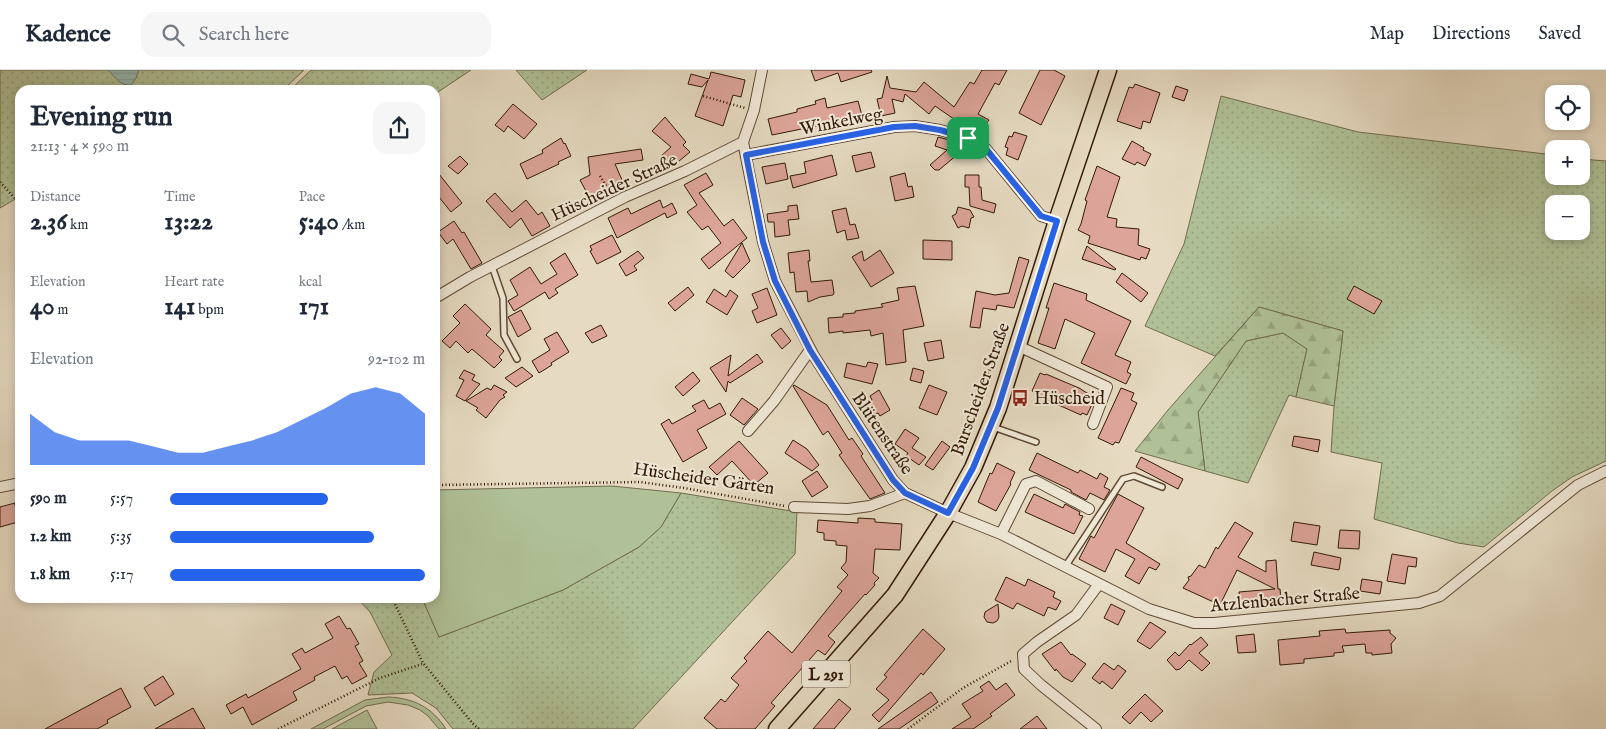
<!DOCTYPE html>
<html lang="en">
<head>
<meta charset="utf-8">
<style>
  :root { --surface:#fff; --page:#f6f6f7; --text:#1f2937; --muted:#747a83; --line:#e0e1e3; --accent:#2563eb }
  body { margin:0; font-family:"IM FELL English",serif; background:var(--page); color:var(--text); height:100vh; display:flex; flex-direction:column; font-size:19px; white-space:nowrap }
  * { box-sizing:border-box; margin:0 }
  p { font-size:16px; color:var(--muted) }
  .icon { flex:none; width:28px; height:28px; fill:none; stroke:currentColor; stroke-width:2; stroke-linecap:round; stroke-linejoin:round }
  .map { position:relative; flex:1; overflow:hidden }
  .details { position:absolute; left:15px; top:15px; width:425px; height:518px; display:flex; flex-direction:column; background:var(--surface); border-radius:15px; box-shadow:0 2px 8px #0003 }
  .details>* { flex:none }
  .controls { position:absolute; left:1545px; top:15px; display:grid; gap:10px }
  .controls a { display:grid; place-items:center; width:45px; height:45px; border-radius:10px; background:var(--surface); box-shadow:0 2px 8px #0003; font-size:25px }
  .pin { position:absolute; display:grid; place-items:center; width:42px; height:42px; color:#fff; margin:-21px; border-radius:10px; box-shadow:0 2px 8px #0006 }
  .round { display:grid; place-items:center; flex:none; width:52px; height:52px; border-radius:15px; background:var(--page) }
  .head { display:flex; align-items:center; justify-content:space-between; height:85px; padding:0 15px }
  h1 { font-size:28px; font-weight:700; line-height:38px }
  .stats { display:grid; grid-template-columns:repeat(3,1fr); gap:8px; height:85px; padding:5px 15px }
  .stats div { display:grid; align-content:center }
  .stats b { font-size:25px; font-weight:700 }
  .stats small { font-size:14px; font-weight:400 }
  .stats p { font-size:14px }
  .chart { height:140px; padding:10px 15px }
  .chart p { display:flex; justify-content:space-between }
  .chart svg { width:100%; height:90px; margin-top:5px; fill:var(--accent); opacity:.7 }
  ul { padding:0 15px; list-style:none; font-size:16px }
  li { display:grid; grid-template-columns:80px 60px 1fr; align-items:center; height:38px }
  li i { height:12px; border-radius:6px; background:var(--accent) }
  header { display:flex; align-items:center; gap:30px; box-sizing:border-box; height:70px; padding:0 25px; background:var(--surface); border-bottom:1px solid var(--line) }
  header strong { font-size:24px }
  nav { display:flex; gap:28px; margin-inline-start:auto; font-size:18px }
  .search { width:350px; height:45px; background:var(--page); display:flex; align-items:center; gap:12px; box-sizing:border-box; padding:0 18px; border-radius:15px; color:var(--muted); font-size:19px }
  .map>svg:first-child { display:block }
</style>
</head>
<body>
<header>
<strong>Kadence</strong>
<div class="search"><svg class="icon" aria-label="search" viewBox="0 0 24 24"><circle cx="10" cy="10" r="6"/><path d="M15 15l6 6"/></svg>Search here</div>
<nav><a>Map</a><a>Directions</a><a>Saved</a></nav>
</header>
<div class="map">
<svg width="1606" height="659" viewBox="0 0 1606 659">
  <defs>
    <pattern id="grass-dots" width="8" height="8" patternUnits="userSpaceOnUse" patternTransform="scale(1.25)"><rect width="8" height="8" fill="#b0c197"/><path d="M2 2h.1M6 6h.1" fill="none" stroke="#98a581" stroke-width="1.8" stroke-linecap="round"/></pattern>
    <pattern id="forest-firs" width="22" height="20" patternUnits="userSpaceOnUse" patternTransform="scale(1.25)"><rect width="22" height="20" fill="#b0c197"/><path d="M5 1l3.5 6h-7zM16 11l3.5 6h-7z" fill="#98a581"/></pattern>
    <pattern id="water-rules" width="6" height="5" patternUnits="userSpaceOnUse" patternTransform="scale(1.25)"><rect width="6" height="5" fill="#96bbb6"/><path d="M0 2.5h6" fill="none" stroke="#82a09b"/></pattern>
  </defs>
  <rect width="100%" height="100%" fill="#e6dbc2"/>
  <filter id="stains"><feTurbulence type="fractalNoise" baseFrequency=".004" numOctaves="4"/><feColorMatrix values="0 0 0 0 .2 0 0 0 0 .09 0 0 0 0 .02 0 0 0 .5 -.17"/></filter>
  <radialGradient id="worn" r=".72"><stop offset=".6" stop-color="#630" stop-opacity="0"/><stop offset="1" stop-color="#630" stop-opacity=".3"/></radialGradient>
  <path fill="url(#grass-dots)" stroke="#726d4e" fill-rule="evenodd" d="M0 0H304L283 20H20V130L17 128 0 138Z
    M311 0H471L435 24V20H290Z
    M516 0H587L542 30Z
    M1221 26 1358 62 1554 85V106H1581V89L1606 91V391L1572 407 1552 421 1484 477 1458 473 1374 449 1382 393 1331 382 1334 336 1343 261 1259 237 1215 286 1145 256 1184 174ZM1554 134H1581V161H1554Z
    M1283 263 1307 279 1296 327 1289 325 1248 413 1205 401 1198 342 1246 271Z
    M681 423 797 442 795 484 633 659H453L436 638 412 623 368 625 374 602 392 585 370 542 357 528H422L439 567 563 520 639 477 661 457Z"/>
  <path fill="url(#forest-firs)" stroke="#726d4e" d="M1259 237 1343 261 1334 336 1296 327 1307 279 1283 263 1246 271 1198 342 1205 401 1135 381 1168 340Z"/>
  <path fill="#b0c197" stroke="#726d4e" d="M612 416 681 423 661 457 639 477 563 520 439 567 422 528H435V420Z
    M388 627C413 628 432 637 446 659H439L428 646 420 640 408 635 388 632 366 636 323 659H311L365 630Z
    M367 640 377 659H332Z"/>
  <path fill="url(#water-rules)" stroke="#6e7a70" d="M108 0H139L136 8 131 15C120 16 115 7 108 0Z"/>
  <path fill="#dda599" stroke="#331906" d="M811 0H871L872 2 841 12 838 3 815 11Z
    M982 0H1007L999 15 995 13 978 44 989 50 977 65 935 36 929 44 905 24 903 32 892 29 895 43 881 46 877 29 882 28 887 6 890 18 916 22 924 12 954 37 970 12 974 14Z
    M1040 0H1054L1065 6 1041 55 1019 43Z
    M711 2 745 10 741 27 733 25 723 56 695 46 708 10 702 17 688 14 691 4 709 9Z
    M1135 14 1160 23 1150 53 1143 51 1141 59 1117 51 1129 17 1133 18Z
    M1176 16 1188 20 1184 31 1172 27Z
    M825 28 827 38 858 31 863 49 842 54 841 53 831 55V53L772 65 768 49 797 42V39L816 34 815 31Z
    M513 34 537 54 524 69 508 56 504 62 495 55Z
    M665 47 686 72 683 75 690 82 673 96 670 92 667 94 660 87 671 77 652 61Z
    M1014 62 1027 66 1018 90 1006 85 1008 78 1005 77 1009 66 1012 67Z
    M938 67 961 73 958 84 939 100H935L930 95 947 80 935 76Z
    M561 68 564 74 565 73 571 86 558 92 559 94 527 109 520 94 543 83 542 80Z
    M1132 71 1144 78 1143 80 1151 84 1145 96 1137 92 1135 95 1122 89Z
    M641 79 643 90 615 94 623 112 602 121 605 128 593 134 580 110 590 105 588 87Z
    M871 82 875 97 856 102 852 86Z
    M832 85 837 105 793 118 790 106 806 103 804 92Z
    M460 86 468 94 458 104 448 96Z
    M785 93 788 109 766 114 762 97Z
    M1097 96 1120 107 1107 147 1117 149 1116 157 1139 159 1138 175 1150 179 1146 189 1141 187 1140 190 1088 173 1090 166 1078 160 1081 154 1087 131 1085 130Z
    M435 99 462 133 451 142 435 122Z
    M706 103 713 115 699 123 724 156 733 149 747 168 709 199 701 189 721 173 708 156 702 160 687 142 697 135 684 115Z
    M905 103 908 117 912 116 914 127 895 131 890 107Z
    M965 105H979V117H981L982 130 996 134 994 143 970 136 969 117H965Z
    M495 123 512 142 526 130 538 145 542 142 550 156 532 166 521 148 510 158 486 131Z
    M660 130 663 138 672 133 677 143 667 148 665 143 617 168 608 148 628 138 631 144Z
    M797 135 799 149 788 150 790 165 775 167 774 152H768L767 144 788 141V136Z
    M958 137 970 140 974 147 971 148 969 158 962 156 958 158 952 146 956 144Z
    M846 138 850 155 855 154 859 168 847 170 845 160 837 163 832 141Z
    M454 151 462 163 464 162 482 193 471 199 453 169 447 174 438 162Z
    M612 165 621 182 597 194 590 181 592 180 590 176Z
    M923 170 952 171V190L923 189Z
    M742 173 750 191 733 208 725 201Z
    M1087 176 1116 199 1115 200 1082 189Z
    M809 180 810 191H808L811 212 832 210 834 223 833 225 820 227 808 232 807 221 796 222 794 202 790 203 788 183Z
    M880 180 894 203 871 217 852 187 862 181 864 191Z
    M638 181 644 188 634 196 637 200 626 206 619 194Z
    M565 183 578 205 555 219 558 223 549 229 545 222 514 241 508 231 518 225 510 210 530 197 541 214 557 204 550 193Z
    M1019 187 1029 190 1014 238 997 235 996 240 983 238 980 258 970 257 976 221 995 225 1009 223Z
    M1122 203 1148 223 1141 232 1116 212Z
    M1054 213 1087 224 1086 230 1131 251 1115 285 1131 292 1127 302 1131 304 1126 314 1081 293 1095 263 1065 249 1055 279 1038 273 1049 238H1046Z
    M915 216 924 256 903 260 906 292 886 295 883 263 871 266 870 260 843 263V261L829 263 828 248 843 247V244L855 243V241L883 237 881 234 899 230 897 218Z
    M1354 216 1382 231 1374 244 1347 229Z
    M688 217 694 225 675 241 668 233Z
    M767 218 777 245 757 253 752 241 758 238 752 224Z
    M714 219 726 227 730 220 738 226 727 245 706 232Z
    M465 234 491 259 486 265 504 281 499 287 502 290 494 298 472 279 468 283 456 271 450 278 442 271 460 253 453 246Z
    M521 240 531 259 518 267 508 247Z
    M601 255 607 266 592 273 585 263Z
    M781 258 791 271 782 279 771 265Z
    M557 262 569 282 551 293 552 295 539 303 532 291 550 280 544 269Z
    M941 270 944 288 928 291 924 273Z
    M757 284 763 292 730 313 728 311 726 322 710 298 731 285 728 306Z
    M868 292 878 294 872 314 844 307 847 293 866 297Z
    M522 297 533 306 516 317 505 308Z
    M913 298 924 301 921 313 910 310Z
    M464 300 475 305 472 310 480 314 465 331 456 326 464 310 459 308Z
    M693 302 700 311 683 326 675 317Z
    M1040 303 1045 305 1046 304 1079 318 1095 328 1087 345 1082 343 1081 345 1036 325 1037 323 1032 321Z
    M494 315 507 322 503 325 505 327 500 330 486 348 476 340 478 338 466 331 487 318 491 320Z
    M794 315 827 335 849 370 852 368 863 384 861 386 885 423 870 429 839 385 842 383 828 361 823 365 793 316Z
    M929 315 947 322 937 345 919 338Z
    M1121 318 1134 323 1131 330 1137 333 1119 373 1115 372 1113 375 1098 368Z
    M879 320 890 340 880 346 878 343 868 349 861 337 872 330 870 326Z
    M742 328 758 339 744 355 730 345Z
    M704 330 709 339 720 333 726 344 697 360 707 378 683 392 661 354 669 349 672 354 696 341 692 336Z
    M905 359 919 368 912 378 926 387 919 395 906 386 908 383 895 374Z
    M1294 366 1320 370 1318 382 1292 376Z
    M793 370 807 379 819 395 812 401 785 383Z
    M739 371 768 403 754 415 732 391 717 405 709 397Z
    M942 371 950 377 933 400 925 395Z
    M1037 383 1078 403 1080 400 1097 409 1100 403 1108 408 1104 417 1110 420 1104 430 1090 423 1086 430 1071 422V420L1029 400Z
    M1141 387 1183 409 1178 419 1136 397Z
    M997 393 1015 402 1010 413 1011 414 996 441 978 432 990 403 992 404Z
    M817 401 828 417 812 427 802 411Z
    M1034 424 1063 438 1065 434 1080 442 1079 445 1083 446 1074 464 1025 442Z
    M1118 424 1144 438 1126 473 1160 494 1156 500 1149 497 1139 514 1125 506 1135 489 1116 479 1105 502 1079 489 1091 466 1094 468Z
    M15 433V436L20 435V446H17L18 452 0 457V437Z
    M858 448 875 449V452L902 454 900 480 875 479 873 503 879 508 874 513 875 515 866 525 865 524 828 566 835 572 825 585 818 580 771 633 775 636 755 659H717L704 648 721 629 725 632 739 615 731 608 747 591 744 588 768 561 792 583 842 521 837 517 848 505 841 498 846 492 847 476 836 475V471L824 470V463L817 462 818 450 858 453Z
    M1235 452 1253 463 1238 487 1266 502V491L1276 490 1278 519H1280L1281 531 1240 534 1239 522 1275 519 1237 500 1220 535 1183 518 1189 510 1188 507 1191 506 1199 495 1205 498 1216 477 1218 479Z
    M1294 452 1320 456 1317 475 1291 471Z
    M1340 460 1360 461 1359 479 1338 478Z
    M1314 482 1341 488 1339 500 1311 495Z
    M1392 484 1417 488 1416 497 1408 496 1405 514 1387 511Z
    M1006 507 1025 516 1028 509 1055 522 1053 527 1061 531 1056 540 1048 537 1044 546 1017 533 1013 539 995 530Z
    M1362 509 1382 512 1380 524 1360 521Z
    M998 534 999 547 997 551 993 553 987 552 984 547 985 542Z
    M1111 534 1125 541 1118 555 1104 548Z
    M339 546 347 559 350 558 359 574 355 576 363 591 359 593 367 606 352 614 347 606 342 609 335 596 314 607 315 610 293 622 297 630 252 655 243 637 231 644 226 635 246 624 248 628 301 599 292 584 302 578 305 583 333 568 325 554Z
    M1150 552 1166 562 1150 579 1137 571Z
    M923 559 945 579 923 605 921 603 879 652 872 645 889 630 876 619 887 607 884 605Z
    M1345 559 1346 563 1390 560V563L1396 568 1391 574 1392 583 1372 585V583H1366L1365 574 1342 576 1344 582 1334 583V586L1304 589V593L1280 595 1278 570 1320 566 1319 561Z
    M1254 564 1256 582 1238 583 1236 566Z
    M1201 567 1208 575 1199 583 1210 593 1202 601 1189 590 1180 599 1176 600 1167 590 1175 582 1179 586 1190 574 1191 575Z
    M1061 572 1071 585 1072 584 1086 594 1072 612 1063 607 1056 599 1055 601 1042 584Z
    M1104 593 1114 600 1118 595 1126 601 1112 619 1102 611 1100 614 1092 608Z
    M163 606 174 624 155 636 144 618Z
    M989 611 996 620 1006 613 1015 625 990 644 992 646 973 659H952L971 647 962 634 983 621 980 617Z
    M121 618 131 637 107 650 108 653 97 659H45Z
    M931 622 938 632 899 659H878Z
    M1145 624 1163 641 1151 652 1141 642 1130 654 1122 647Z
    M839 629 851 639 834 659H813Z
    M193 638 205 659H155Z
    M1037 646 1047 659H1020Z"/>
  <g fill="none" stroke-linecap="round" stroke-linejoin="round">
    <g stroke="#604a35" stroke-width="8">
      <path id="service" d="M492 196 503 228 504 265 517 289
        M993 357 1036 372
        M1065 497 1123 409 1134 406 1162 417"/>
    </g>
    <g stroke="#604a35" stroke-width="12">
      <path id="minor" d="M743 72 763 172 775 211 814 286 893 410 905 423 948 443 1001 464 1149 539 1194 553H1214L1419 533 1440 526 1578 415 1606 401
        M746 85 894 57 915 56 940 60 968 68 986 79 1041 146 1057 151
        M435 228 470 207 625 127 685 101 743 72 754 40 762 0
        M1018 276 1107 317 1093 354
        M748 361 774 331 810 280
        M0 417 20 413
        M794 437 848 439 870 436 905 423
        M1001 464 1026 414 1036 411 1089 439
        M1096 659 1041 615 1024 599 1023 584 1037 572 1076 545 1099 514"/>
    </g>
    <g stroke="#331906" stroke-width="19">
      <path id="primary" d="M777 659 895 525 948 443 973 398 998 338 1057 151 1108 0"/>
    </g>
    <path stroke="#331906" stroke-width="2.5" stroke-dasharray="1 2.5" stroke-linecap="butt" d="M703 26 745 38
      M600 106 611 124
      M0 112 20 134
      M987 307 990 299
      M435 415 640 412 684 418 785 436
      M392 528 423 593 474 655 479 659
      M278 659 380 608 422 594
      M908 659 963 618 1013 590"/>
    <use href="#service" stroke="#efe8d7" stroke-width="5"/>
    <use href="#minor" stroke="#efe8d7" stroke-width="10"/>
    <use href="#primary" stroke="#e6dbc2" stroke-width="16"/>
  </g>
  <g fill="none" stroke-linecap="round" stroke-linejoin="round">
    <g stroke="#fff" stroke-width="10">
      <path id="route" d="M915 56 940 60 968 68 986 79 1041 146 1057 151 998 338 973 398 948 443 905 423 893 410 810 280 775 211 763 172 746 85 894 57Z"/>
    </g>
    <use href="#route" stroke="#2563eb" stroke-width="6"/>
  </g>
  <defs>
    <g id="bus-bare" transform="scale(1.35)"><path d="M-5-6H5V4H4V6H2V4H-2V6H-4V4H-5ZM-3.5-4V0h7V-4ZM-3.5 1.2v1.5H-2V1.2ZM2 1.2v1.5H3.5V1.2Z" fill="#8f2418" stroke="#efe8d7" stroke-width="2.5" paint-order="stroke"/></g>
  </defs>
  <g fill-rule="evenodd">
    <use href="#bus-bare" x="1020" y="328"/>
  </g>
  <g text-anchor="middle" stroke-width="4" stroke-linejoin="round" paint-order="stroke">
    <rect fill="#efe8d7" stroke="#6b5745" stroke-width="1" x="802" y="590.5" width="48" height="27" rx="4"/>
    <g font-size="16" font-weight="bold" fill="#331906">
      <text x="826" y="610">L 291</text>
    </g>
    <g font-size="18" fill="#331906" stroke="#efe8d7">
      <text transform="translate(841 51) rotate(-11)" y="6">Winkelweg</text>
      <text transform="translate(614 117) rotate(-25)" y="6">Hüscheider Straße</text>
      <text transform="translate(980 319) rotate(-70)" y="6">Burscheider Straße</text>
      <text transform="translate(883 363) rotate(56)" y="6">Blütenstraße</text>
      <text transform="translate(704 408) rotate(8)" y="6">Hüscheider Gärten</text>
      <text transform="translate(1285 529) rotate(-5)" y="6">Atzlenbacher Straße</text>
    </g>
    <g font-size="18" fill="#331906" stroke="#efe8d7" text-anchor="start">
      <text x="1034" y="334">Hüscheid</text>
    </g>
  </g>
  <rect width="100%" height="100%" filter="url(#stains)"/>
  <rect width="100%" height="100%" fill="url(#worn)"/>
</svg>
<div class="controls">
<a><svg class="icon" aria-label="locate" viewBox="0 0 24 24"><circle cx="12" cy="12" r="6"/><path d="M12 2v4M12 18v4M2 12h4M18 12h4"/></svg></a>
<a>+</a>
<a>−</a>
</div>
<div class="pin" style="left:968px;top:68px;background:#1e9e55"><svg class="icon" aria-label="arrive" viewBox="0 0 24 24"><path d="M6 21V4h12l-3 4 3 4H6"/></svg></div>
<section class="details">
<div class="head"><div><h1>Evening run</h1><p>21:13 · 4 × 590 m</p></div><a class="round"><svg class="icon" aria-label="share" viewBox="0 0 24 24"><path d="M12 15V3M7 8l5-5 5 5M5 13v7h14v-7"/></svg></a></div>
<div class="stats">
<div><p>Distance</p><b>2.36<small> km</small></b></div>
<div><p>Time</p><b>13:22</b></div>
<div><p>Pace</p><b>5:40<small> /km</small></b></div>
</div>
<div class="stats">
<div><p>Elevation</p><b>40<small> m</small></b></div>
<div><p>Heart rate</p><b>141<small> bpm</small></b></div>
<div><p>kcal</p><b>171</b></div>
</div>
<div class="chart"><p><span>Elevation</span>92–102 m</p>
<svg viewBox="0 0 160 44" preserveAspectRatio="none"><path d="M0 44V19L10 28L20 32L30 32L40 32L50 35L60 38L70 38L80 35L90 32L100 28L110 22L120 16L130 9L140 6L150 9L160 19V44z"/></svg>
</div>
<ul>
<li><b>590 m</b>5:57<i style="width:62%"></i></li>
<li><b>1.2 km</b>5:35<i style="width:80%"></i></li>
<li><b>1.8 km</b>5:17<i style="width:100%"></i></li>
</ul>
</section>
</div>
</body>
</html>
